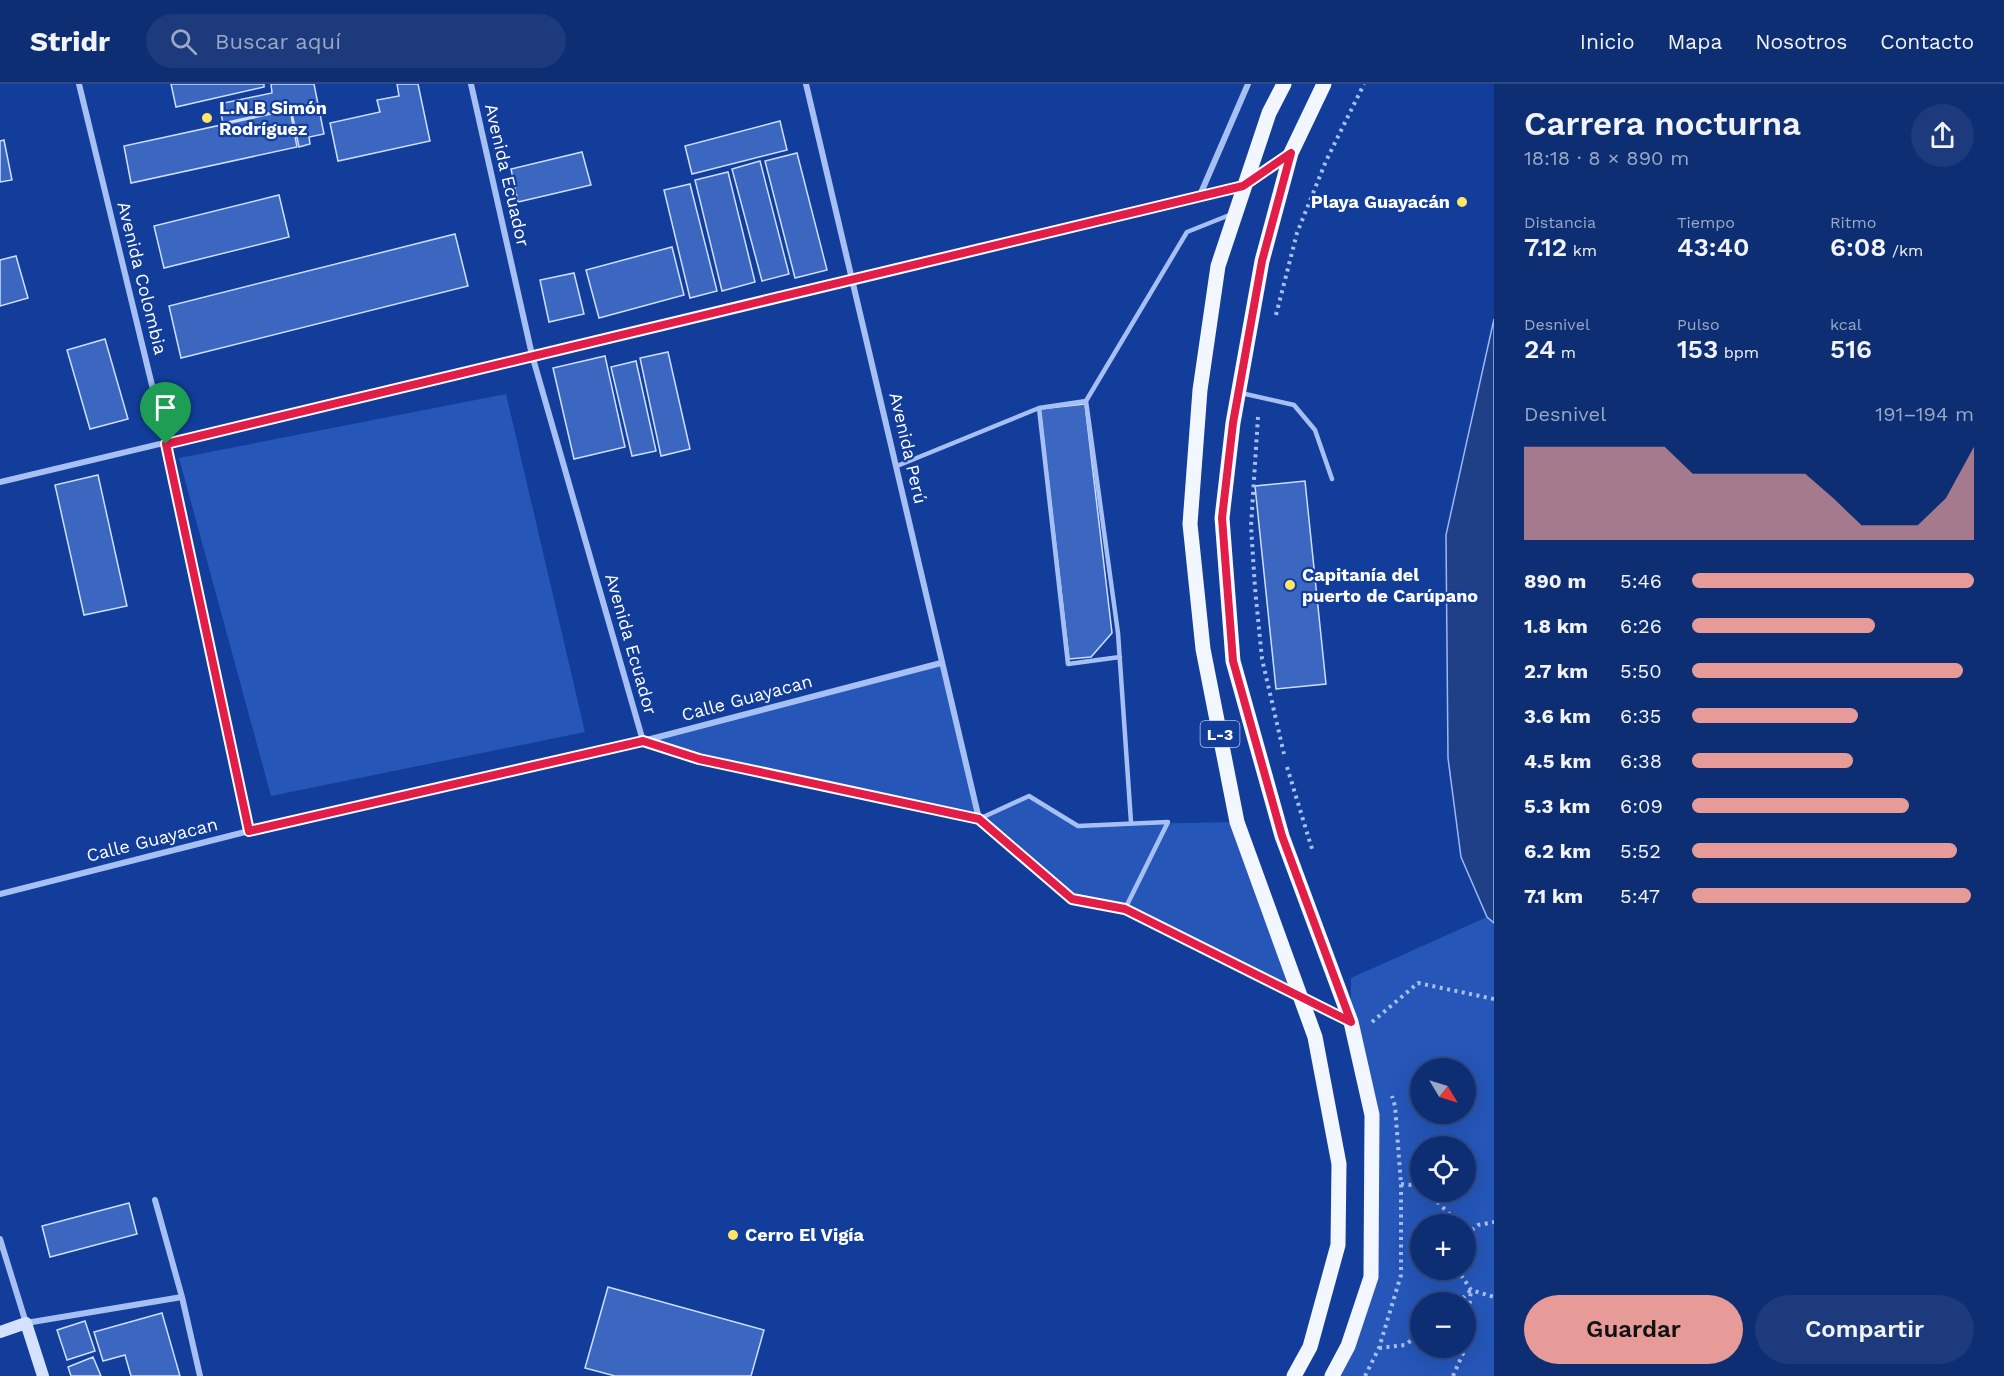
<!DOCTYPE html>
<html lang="es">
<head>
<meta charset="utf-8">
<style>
  :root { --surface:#0e2e74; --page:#1c3a7c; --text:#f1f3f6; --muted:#9ba8c5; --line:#2e4a86; --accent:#e69b98 }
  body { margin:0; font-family:"Work Sans",sans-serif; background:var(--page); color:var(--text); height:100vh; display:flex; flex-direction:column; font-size:22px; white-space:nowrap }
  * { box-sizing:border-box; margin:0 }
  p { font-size:20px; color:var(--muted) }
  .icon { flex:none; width:33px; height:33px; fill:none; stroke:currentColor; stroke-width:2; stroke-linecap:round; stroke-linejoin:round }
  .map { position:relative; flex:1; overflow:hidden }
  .drawer { display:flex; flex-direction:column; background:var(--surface); width:510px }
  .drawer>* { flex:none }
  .needle { width:39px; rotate:128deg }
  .fabs { position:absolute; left:1410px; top:974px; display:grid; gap:12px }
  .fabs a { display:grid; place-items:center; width:66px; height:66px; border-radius:50%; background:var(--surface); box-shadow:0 6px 24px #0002,0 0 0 2px var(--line); font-size:30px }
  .pin { position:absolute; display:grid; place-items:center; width:51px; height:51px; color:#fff; margin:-62px -26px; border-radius:50% 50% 50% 0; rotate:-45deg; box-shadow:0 0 6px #0007 }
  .pin .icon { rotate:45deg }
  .round { display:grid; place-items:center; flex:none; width:63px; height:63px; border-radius:32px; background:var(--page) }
  .head { display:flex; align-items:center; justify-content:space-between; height:102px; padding:0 30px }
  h1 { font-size:33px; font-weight:600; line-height:45px }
  .figures { display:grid; grid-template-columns:repeat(3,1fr); gap:9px; height:102px; padding:6px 30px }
  .figures div { display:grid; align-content:center }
  .figures b { font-size:26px; font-weight:600 }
  .figures small { font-size:16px; font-weight:400 }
  .figures p { font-size:16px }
  .chart { height:168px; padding:12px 30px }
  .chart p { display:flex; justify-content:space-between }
  .chart svg { width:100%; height:108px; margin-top:6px; fill:var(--accent); opacity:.7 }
  .button { display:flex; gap:12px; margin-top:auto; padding:12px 30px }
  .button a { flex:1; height:69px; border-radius:36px; background:var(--accent); color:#111; font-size:24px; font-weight:600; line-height:69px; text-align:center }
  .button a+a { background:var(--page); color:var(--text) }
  ul { padding:0 30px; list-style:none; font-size:20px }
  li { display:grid; grid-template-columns:96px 72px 1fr; align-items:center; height:45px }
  li i { height:15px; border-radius:8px; background:var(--accent) }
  header { display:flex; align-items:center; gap:36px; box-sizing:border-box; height:84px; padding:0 30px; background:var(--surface); border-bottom:2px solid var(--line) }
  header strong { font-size:28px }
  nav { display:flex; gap:33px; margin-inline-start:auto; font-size:21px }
  .search { width:420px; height:54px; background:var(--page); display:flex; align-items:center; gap:15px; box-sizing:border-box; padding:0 21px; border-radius:33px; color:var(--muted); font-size:22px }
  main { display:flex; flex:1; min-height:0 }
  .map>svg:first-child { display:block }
</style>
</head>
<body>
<header>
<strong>Stridr</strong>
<div class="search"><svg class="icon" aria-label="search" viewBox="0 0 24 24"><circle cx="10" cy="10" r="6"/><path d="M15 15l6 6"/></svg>Buscar aquí</div>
<nav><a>Inicio</a><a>Mapa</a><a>Nosotros</a><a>Contacto</a></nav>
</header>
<main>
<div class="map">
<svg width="1494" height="1292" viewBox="0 0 1494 1292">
  <rect width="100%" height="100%" fill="#123d9a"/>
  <path fill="#2556b8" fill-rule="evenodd" d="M506 310 585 648 271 712 179 374Z
    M941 579 979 735 1029 712 1078 741 1237 738 1301 912 1125 825 1072 815 979 735 699 675 643 657Z
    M1487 833 1494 839V1292H1332L1371 1193 1372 1031 1351 938V894ZM1420 984H1466V1029H1420ZM1420 1062H1466V1107H1420ZM1420 1140H1466V1185H1420ZM1420 1218H1466V1263H1420Z"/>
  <path fill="#1f3f86" stroke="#98b8f7" stroke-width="1.5" d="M1494 235V839L1487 833 1461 773 1448 674 1446 451Z"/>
  <path fill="#3b67c1" stroke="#cedefd" stroke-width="1.5" d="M171 0H264V3L176 23Z
    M271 0H314L324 50 309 53 310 60 299 63 291 24 223 39 219 20 272 9Z
    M397 0H418L430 57 338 77 330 39 380 28 377 16 399 12Z
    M290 26 297 63 131 99 124 62Z
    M780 37 787 66 692 90 685 62Z
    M4 56 12 96 0 98V57Z
    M582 68 591 101 518 118 511 85Z
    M797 69 827 186 795 194 765 77Z
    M760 77 789 190 762 197 732 85Z
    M728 88 755 198 722 207 695 96Z
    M690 100 717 207 690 214 664 106Z
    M279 111 289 153 164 184 154 142Z
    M455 150 468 202 181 274 169 222Z
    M672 163 684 211 599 234 586 186Z
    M16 172 28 214 0 222V176Z
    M574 189 584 230 549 238 540 196Z
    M105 255 128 335 90 345 67 266Z
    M668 268 690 365 661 372 640 274Z
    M605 272 625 363 574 375 553 284Z
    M636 277 656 367 632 372 611 283Z
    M1085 320 1112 549 1091 573 1069 575 1040 325Z
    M98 391 127 522 84 531 55 401Z
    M1305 397 1326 600 1276 605 1255 402Z
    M129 1119 137 1150 50 1173 42 1142Z
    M608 1203 764 1246 751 1292H615L585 1284Z
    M162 1229 180 1292H131L125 1271 103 1277 94 1248Z
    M85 1237 95 1267 67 1276 57 1246Z
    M93 1273 101 1292H71L68 1283Z"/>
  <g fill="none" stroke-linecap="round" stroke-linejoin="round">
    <path stroke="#a6c0f4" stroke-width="4" stroke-dasharray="3 4.5" stroke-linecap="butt" d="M1276 231 1297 149 1326 77 1364 0
      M1258 333 1251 442 1255 504 1262 575 1284 670
      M1287 683 1312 765
      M1372 938 1418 899 1494 915
      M1401 1100 1420 1102
      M1427 1107 1459 1140
      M1466 1151 1478 1141 1494 1138
      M1457 1185 1471 1206 1494 1213
      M1379 1264 1405 1261 1420 1250
      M1365 1292 1379 1264 1401 1191V1100L1395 1022 1392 1012
      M1453 1292 1465 1265 1471 1206 1459 1218"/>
    <path stroke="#a6c0f4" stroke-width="4.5" d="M1241 309 1294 321 1315 346 1332 395
      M1086 317 1187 148 1232 130
      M1039 324 1068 580 1120 573
      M897 382 1039 324 1086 317 1118 549 1131 738
      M979 735 1029 712 1078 742 1168 738 1125 825"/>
    <path stroke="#a6c0f4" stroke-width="6" d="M79 0 166 359 249 747
      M471 0 532 271 643 657 699 675 979 735 1072 815 1125 825 1296 910
      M806 0 979 735
      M1200 111 1248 0
      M0 398 1243 102 1287 71
      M0 810 249 747 643 657 941 579
      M1305 914 1346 935
      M155 1116 182 1213 200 1292
      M0 1155 26 1239 182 1213"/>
    <path stroke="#d5e2fd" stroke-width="12" d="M0 1248 26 1239 43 1292"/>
    <path stroke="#f2f6ff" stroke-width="15" d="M1284 0 1269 29 1218 182 1200 306 1190 440 1203 565 1237 738 1315 953 1339 1080 1338 1161 1310 1263 1294 1292
      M1324 0 1291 69 1262 177 1233 339 1222 434 1233 577 1282 752 1351 938 1372 1031 1371 1193 1348 1262 1332 1292"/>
  </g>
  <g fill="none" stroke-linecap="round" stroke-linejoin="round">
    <g stroke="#fff" stroke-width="12">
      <path id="route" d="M1291 69 1262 177 1233 339 1222 434 1233 577 1282 752 1351 938 1125 825 1072 815 979 735 699 675 643 657 249 747 166 360 1243 102Z"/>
    </g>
    <use href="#route" stroke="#e11d48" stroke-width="8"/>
  </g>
  <g fill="#ffe568" stroke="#123d9a" stroke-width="2">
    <circle cx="207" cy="34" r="6"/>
    <circle cx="1462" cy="118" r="6"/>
    <circle cx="1290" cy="501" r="6"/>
    <circle cx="733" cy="1151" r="6"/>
  </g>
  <g text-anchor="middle" stroke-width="4.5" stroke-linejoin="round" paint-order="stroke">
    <rect fill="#123d9a" stroke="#b8c5e1" stroke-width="1.5" x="1200.5" y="637" width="39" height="26" rx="4.5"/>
    <g font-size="16" font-weight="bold" fill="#fff">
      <text x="1220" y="656">L-3</text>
    </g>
    <g font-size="18" font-weight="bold" fill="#fff" stroke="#123d9a" text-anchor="start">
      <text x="219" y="30">L.N.B Simón<tspan x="219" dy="21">Rodríguez</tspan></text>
      <text x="1450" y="124" text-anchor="end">Playa Guayacán</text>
      <text x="1302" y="497">Capitanía del<tspan x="1302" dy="21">puerto de Carúpano</tspan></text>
      <text x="745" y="1157">Cerro El Vigía</text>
    </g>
    <g font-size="18" fill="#fff" stroke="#123d9a">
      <text transform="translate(507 91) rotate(77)" y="6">Avenida Ecuador</text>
      <text transform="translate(142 194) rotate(76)" y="6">Avenida Colombia</text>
      <text transform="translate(908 364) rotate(77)" y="6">Avenida Perú</text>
      <text transform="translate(631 560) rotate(74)" y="6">Avenida Ecuador</text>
      <text transform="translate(747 614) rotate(-15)" y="6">Calle Guayacan</text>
      <text transform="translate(152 756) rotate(-14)" y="6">Calle Guayacan</text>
    </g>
  </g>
</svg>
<div class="fabs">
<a><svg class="needle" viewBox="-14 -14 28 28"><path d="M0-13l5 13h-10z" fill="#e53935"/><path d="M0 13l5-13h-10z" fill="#9ba8c5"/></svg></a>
<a><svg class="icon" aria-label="locate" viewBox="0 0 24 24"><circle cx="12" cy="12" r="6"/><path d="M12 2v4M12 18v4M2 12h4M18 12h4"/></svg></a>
<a>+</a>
<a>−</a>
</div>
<div class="pin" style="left:166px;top:360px;background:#1e9e55"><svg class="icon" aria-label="arrive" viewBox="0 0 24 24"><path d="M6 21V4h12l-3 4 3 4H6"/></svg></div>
</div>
<section class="drawer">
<div class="head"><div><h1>Carrera nocturna</h1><p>18:18 · 8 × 890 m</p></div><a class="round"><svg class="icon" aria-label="share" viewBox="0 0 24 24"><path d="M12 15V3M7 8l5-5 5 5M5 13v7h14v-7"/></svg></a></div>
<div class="figures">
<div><p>Distancia</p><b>7.12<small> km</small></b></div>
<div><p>Tiempo</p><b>43:40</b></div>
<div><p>Ritmo</p><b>6:08<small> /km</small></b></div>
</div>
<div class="figures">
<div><p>Desnivel</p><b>24<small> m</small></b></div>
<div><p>Pulso</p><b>153<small> bpm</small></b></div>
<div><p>kcal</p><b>516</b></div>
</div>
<div class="chart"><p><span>Desnivel</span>191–194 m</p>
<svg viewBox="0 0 160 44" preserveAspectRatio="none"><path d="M0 44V6L10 6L20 6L30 6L40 6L50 6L60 17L70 17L80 17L90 17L100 17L110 27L120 38L130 38L140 38L150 27L160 6V44z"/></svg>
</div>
<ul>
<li><b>890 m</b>5:46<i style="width:100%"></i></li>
<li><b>1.8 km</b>6:26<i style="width:65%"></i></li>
<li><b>2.7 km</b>5:50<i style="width:96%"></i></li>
<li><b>3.6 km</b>6:35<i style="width:59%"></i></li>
<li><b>4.5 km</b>6:38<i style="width:57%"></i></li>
<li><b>5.3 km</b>6:09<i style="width:77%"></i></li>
<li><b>6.2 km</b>5:52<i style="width:94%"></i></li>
<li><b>7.1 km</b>5:47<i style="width:99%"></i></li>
</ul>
<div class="button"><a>Guardar</a><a>Compartir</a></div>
</section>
</main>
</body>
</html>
